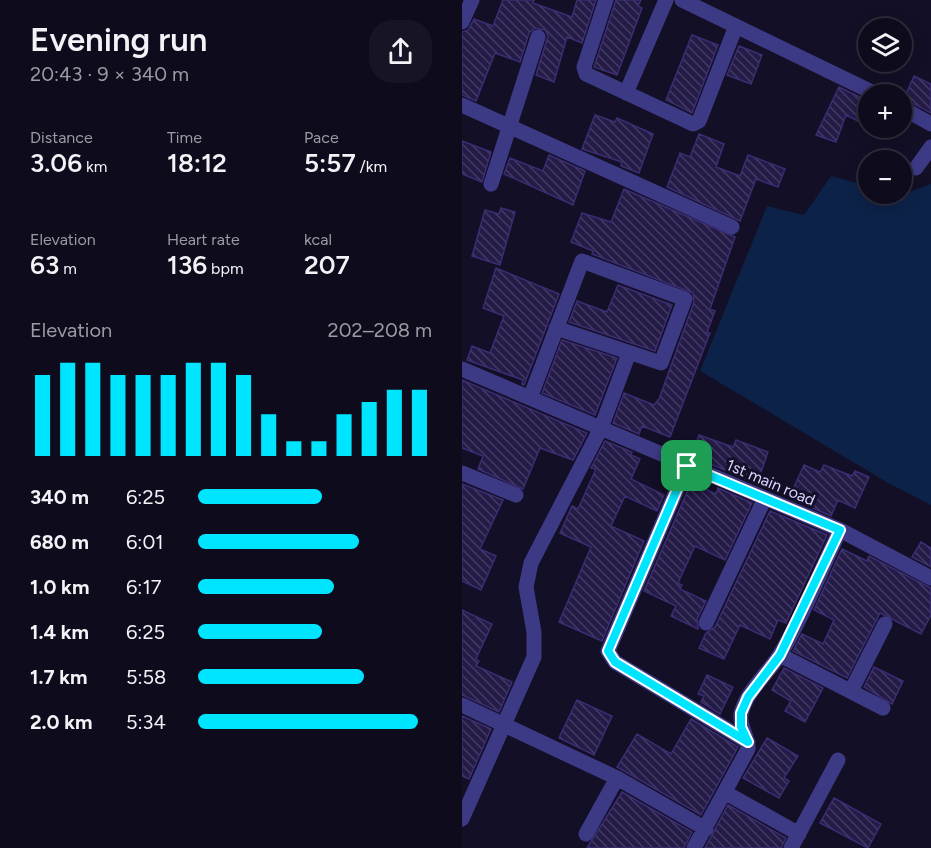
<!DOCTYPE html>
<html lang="en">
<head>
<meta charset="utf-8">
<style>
  :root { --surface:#0e0b1c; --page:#171425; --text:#f1f3f6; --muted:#9b9ba3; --line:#2e2b3b; --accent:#00e5ff }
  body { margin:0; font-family:Figtree,sans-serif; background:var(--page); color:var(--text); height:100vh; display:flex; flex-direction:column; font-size:22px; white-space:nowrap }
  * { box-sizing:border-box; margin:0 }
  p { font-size:20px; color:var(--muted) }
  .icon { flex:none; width:33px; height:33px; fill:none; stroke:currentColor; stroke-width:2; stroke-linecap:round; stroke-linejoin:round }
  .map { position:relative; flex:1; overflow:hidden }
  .side { display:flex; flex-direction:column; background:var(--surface); width:462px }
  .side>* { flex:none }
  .controls { position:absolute; left:396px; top:18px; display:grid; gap:12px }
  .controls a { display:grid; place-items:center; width:54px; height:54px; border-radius:50%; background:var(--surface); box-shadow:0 3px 15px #0003,0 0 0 2px var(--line); font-size:30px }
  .pin { position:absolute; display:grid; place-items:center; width:51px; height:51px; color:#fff; margin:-26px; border-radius:12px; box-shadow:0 3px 9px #0006 }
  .round { display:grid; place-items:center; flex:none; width:63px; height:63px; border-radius:24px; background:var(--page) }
  .overview { display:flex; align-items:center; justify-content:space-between; height:102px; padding:0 30px }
  h1 { font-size:33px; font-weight:600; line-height:45px }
  .metrics { display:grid; grid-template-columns:repeat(3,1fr); gap:9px; height:102px; padding:6px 30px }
  .metrics div { display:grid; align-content:center }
  .metrics b { font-size:26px; font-weight:600 }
  .metrics small { font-size:16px; font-weight:400 }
  .metrics p { font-size:16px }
  .chart { height:168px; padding:12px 30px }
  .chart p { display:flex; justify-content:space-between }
  .chart svg { width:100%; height:108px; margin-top:6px; stroke:var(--accent); stroke-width:6 }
  ul { padding:0 30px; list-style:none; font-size:20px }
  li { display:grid; grid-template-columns:96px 72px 1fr; align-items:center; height:45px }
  li i { height:15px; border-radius:8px; background:var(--accent) }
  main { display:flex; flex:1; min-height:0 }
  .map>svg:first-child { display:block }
</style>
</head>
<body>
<main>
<section class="side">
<div class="overview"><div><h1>Evening run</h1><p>20:43 · 9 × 340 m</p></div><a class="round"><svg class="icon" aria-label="share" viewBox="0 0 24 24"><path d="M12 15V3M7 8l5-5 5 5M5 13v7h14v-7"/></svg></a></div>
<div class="metrics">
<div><p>Distance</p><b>3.06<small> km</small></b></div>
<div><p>Time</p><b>18:12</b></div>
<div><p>Pace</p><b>5:57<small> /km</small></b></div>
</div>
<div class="metrics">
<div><p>Elevation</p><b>63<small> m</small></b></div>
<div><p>Heart rate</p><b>136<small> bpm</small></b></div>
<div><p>kcal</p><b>207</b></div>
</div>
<div class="chart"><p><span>Elevation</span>202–208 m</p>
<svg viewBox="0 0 160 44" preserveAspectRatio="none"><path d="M5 44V11M15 44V6M25 44V6M35 44V11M45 44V11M55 44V11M65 44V6M75 44V6M85 44V11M95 44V27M105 44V38M115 44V38M125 44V27M135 44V22M145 44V17M155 44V17"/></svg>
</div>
<ul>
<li><b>340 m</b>6:25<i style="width:53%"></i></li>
<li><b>680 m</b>6:01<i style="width:69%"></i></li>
<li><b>1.0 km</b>6:17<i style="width:58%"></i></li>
<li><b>1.4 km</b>6:25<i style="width:53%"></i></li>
<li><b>1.7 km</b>5:58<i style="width:71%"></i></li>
<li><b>2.0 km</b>5:34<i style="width:94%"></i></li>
</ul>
</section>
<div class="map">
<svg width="469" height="848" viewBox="0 0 469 848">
  <defs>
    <pattern id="building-back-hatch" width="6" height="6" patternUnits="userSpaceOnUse" patternTransform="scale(1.5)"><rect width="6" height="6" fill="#241b47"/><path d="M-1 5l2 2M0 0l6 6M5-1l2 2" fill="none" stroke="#433b63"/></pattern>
  </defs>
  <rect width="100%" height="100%" fill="#130f26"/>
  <path fill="#0c2248" d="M369 176 406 186V194L438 195 469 184V505L428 484 238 371 305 206 342 215Z"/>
  <path fill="url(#building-back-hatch)" stroke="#3b2d73" stroke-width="1.5" d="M41 0H72L71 3 110 17 115 0H134L120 43 105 37 92 82 74 75 86 36 83 30 73 28 67 33 58 62 33 53 14 101 0 95V32L6 30 12 19 31 26Z
    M154 0H179L176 6 180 8 155 75 132 67Z
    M230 35 256 45 230 113 204 100Z
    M277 46 300 55 289 84 265 75Z
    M452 76 469 84V113L442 99Z
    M377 87 406 101V126L384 115 374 142 354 135Z
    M133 115 153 122 155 118 191 134 177 173 159 166 160 162 120 149Z
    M237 134 262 144 254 167 278 176 286 155 323 169 316 187 294 179 278 221 205 187 218 153 228 157Z
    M0 141 29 152 20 182 0 174Z
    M87 155 123 171 111 205 42 174 48 158 81 171Z
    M162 189 273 237 248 309 253 311 245 332 248 333 208 437 180 426 177 434 151 423 162 393 192 405 197 399 232 302 231 293 130 254 131 251 109 242 120 213 149 222Z
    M39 208 53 212 38 265 10 256 23 210 37 214Z
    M34 268 97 294 62 385 60 384 61 380 5 360 10 346 28 353 42 316 21 308Z
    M156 285 210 305 193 351 107 322 115 301 145 312Z
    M100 340 155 358 133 415 80 393Z
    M0 380 125 433 111 460 78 448 61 489 16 469 21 456 0 448Z
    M237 435 271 447 274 440 306 452 295 484 230 456Z
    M143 441 170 452 169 455 178 459 169 479 202 495 195 511 163 496 149 526 182 541 140 641 97 622 129 547 98 533 110 506 116 509 134 469 129 468Z
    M342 465 358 472 362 465 390 476 393 471 407 477 393 508 376 500 369 516 327 498Z
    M229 483 254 494 256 488 290 503 263 560 233 546 216 583 220 585 218 589 244 601 235 619 236 629 209 616 214 606 182 591Z
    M0 484 41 500 18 549 34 556 19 590 0 581Z
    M308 511 365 535 324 623 316 620 308 639 278 625 262 659 237 648 244 633 253 627Z
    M459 542 469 548V567L450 557Z
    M380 549 405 561 407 556 469 588V615L459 634 418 613 385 678 331 651 340 634 361 644 372 620 352 610Z
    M0 610 30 624 14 659 17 661 14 666 50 682 37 712 0 695Z
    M412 667 441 681 430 704 402 687Z
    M322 668 361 688 343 722 323 711 329 701 310 690Z
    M245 675 271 687 258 714 239 702 242 696 236 694Z
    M115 700 150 716 132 755 97 738Z
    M0 716 29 729 7 779 0 776Z
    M229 719 276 747 239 815 155 767 175 734 209 754Z
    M305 738 336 756 322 778 327 781 317 798 281 778Z
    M160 792 230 832 222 848H125Z
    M372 798 419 824 406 848 358 823Z
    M266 805 324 838 319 848H243Z"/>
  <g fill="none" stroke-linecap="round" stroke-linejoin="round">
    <path stroke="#3d3a85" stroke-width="15" d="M144 0 122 67 124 74 231 124 237 121 274 26
      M220 0 414 94
      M0 22 10 0
      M164 93 204 0
      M0 105 270 227
      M440 108 469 124
      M454 168 469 147
      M29 184 76 37
      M0 369 378 530 469 578
      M68 398 120 261 223 299 199 363 94 328
      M225 466 146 651 153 662 286 742
      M0 473 54 495
      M244 623 303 498
      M318 655 421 708
      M389 691 423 624
      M0 705 155 778 244 829
      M264 793 337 834
      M0 819 72 657V632L64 587 69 563 139 428 167 353
      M124 834 155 778
      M232 848 286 749C287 737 277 727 279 714 284 692 305 674 317 656 340 619 359 570 378 530
      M329 848 376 760"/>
  </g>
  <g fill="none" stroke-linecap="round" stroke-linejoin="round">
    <g stroke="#fff" stroke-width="12">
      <path id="route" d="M225 466 378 530 318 655 286 697 279 713V727L286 742 153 662 146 651Z"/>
    </g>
    <use href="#route" stroke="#00e5ff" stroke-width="8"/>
  </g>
  <g text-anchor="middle" stroke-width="6" stroke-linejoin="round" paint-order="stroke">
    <g font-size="16" fill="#d9d4ff" stroke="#130f26">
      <text transform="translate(309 482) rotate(23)" y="6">1st main road</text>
    </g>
  </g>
</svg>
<div class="controls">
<a><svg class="icon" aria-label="layers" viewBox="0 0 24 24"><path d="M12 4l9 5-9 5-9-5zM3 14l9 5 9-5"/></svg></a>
<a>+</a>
<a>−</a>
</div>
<div class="pin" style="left:225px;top:466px;background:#1e9e55"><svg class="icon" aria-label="arrive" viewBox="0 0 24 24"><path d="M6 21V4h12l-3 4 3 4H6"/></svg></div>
</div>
</main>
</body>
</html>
